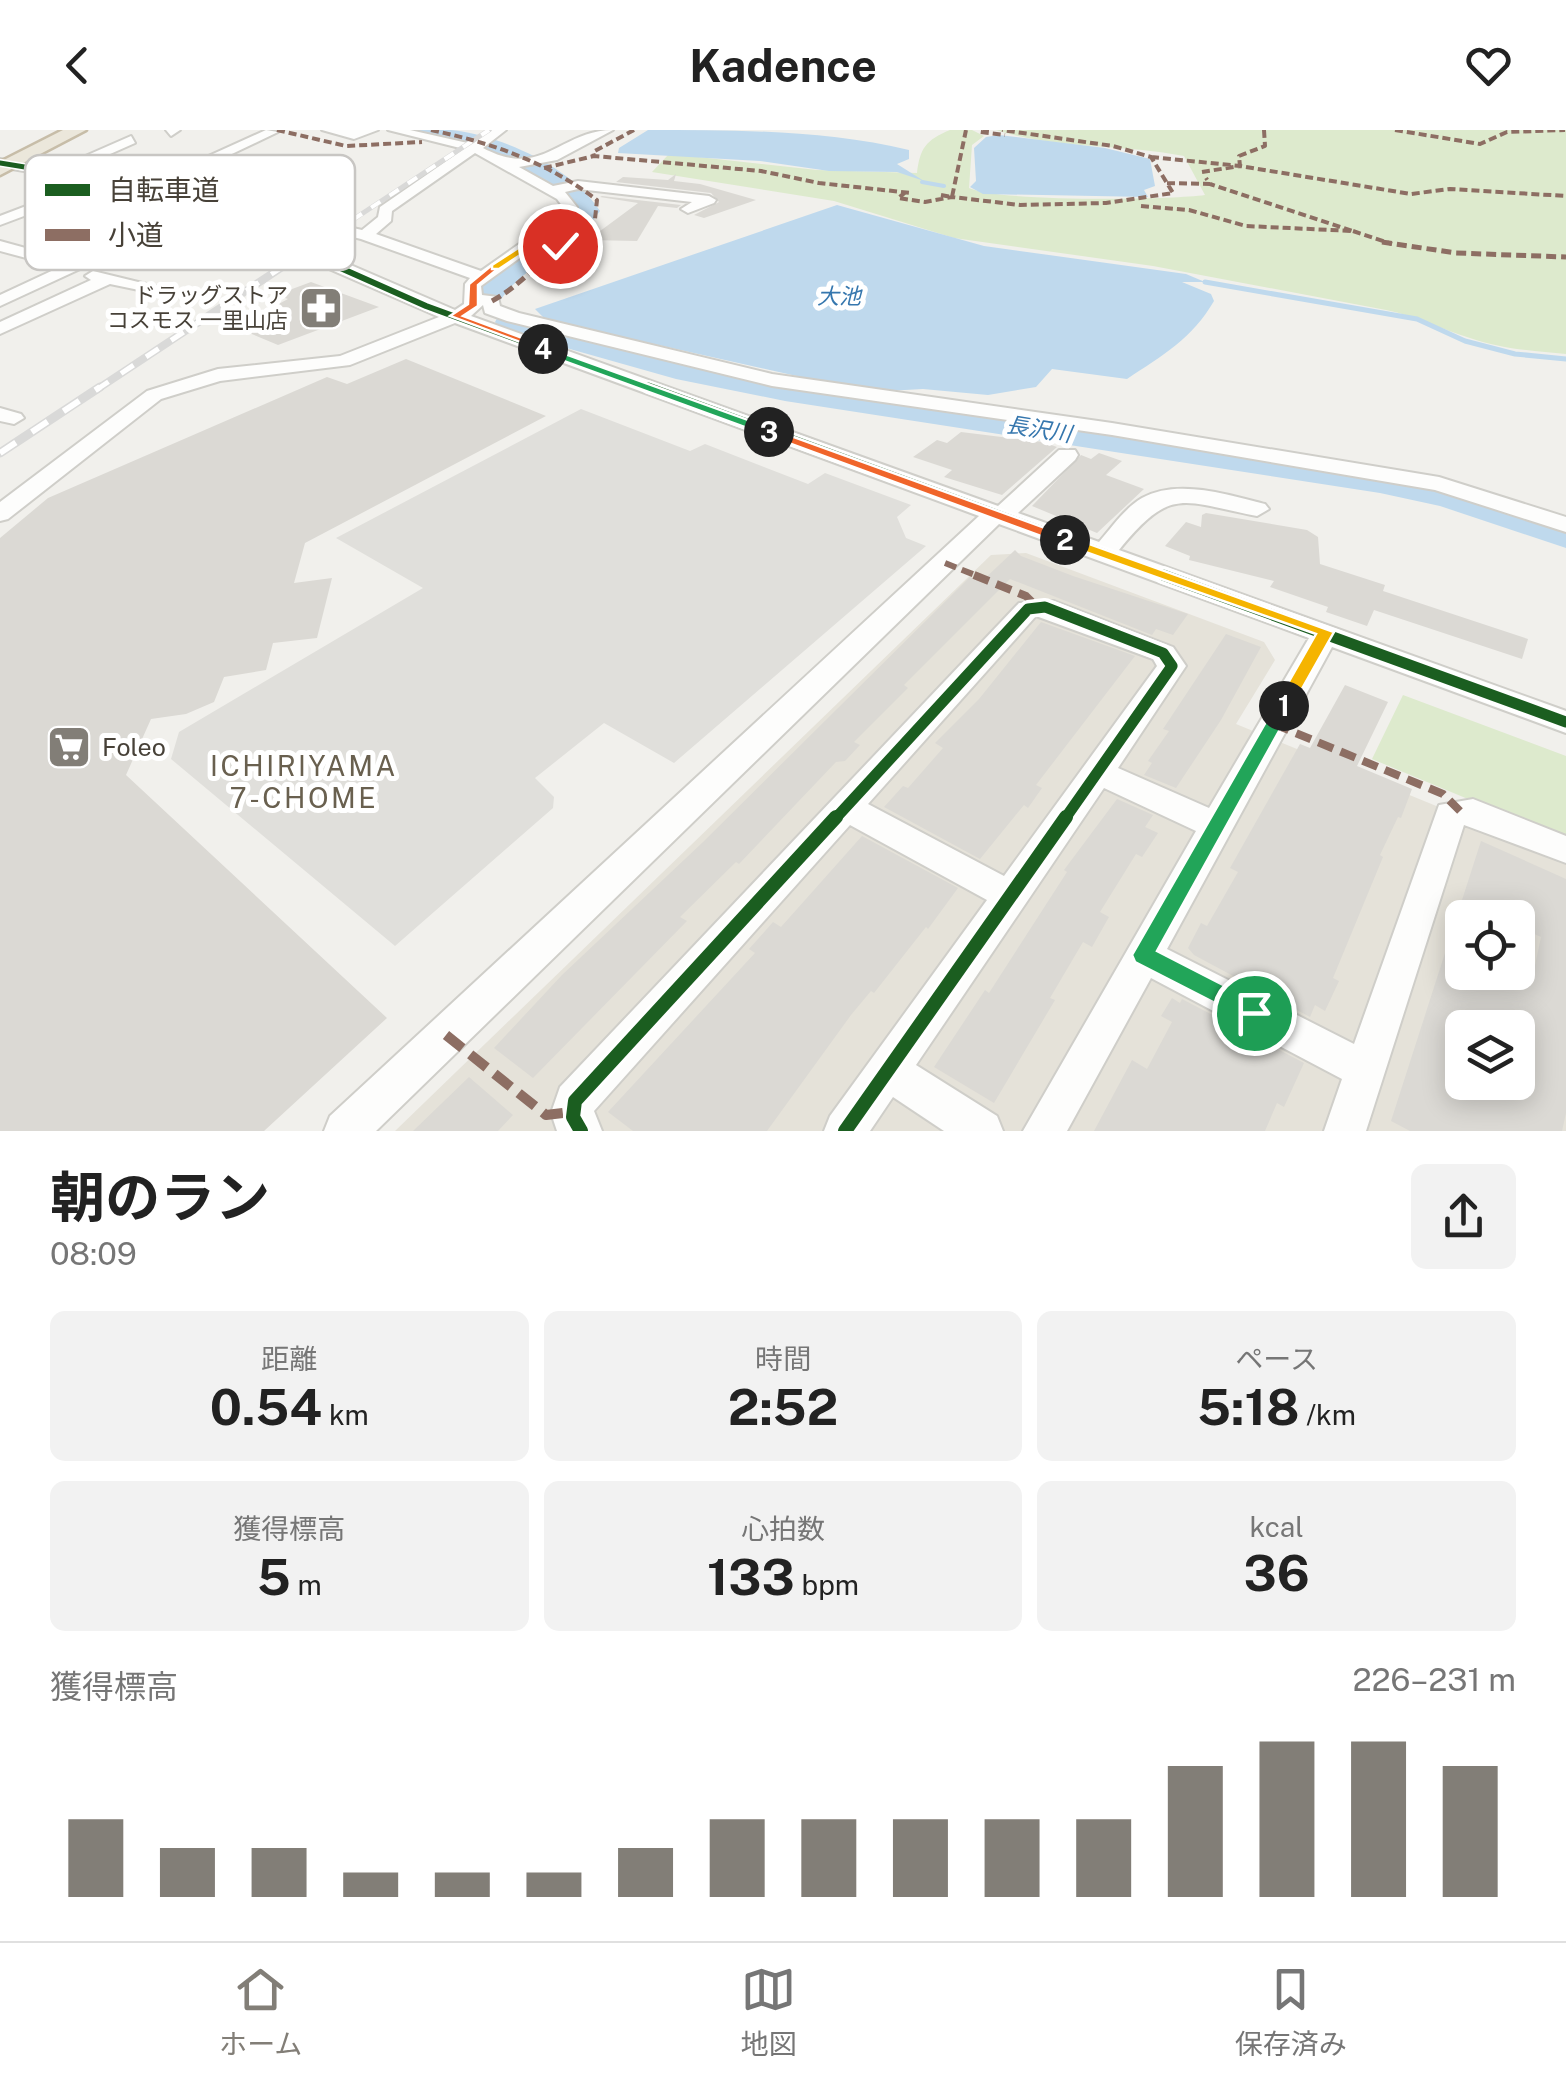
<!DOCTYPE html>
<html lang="ja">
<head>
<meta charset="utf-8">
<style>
  :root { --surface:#fff; --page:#f2f2f2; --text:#222; --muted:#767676; --line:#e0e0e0; --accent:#827e77 }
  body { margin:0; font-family:"Public Sans","Noto Sans JP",sans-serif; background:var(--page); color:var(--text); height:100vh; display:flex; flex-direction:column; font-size:38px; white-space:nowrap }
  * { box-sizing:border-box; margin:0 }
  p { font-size:32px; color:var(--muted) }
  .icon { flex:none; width:55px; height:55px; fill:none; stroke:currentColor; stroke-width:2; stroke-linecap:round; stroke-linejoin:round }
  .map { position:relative; height:1001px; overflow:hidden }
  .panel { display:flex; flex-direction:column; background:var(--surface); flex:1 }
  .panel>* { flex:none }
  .controls { position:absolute; left:1445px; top:770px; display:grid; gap:20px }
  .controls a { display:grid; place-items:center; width:90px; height:90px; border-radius:15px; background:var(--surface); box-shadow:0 5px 25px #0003; font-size:50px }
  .pin { position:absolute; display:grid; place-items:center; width:85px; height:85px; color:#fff; margin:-42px; border:5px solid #fff; border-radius:50%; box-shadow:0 2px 10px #0007 }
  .km { position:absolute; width:50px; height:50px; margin:-25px; border-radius:50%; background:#222; color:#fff; font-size:28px; line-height:50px; text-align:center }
  .round { display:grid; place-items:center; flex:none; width:105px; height:105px; border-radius:15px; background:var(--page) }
  .headline { display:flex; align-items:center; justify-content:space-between; height:170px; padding:0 50px }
  h1 { font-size:55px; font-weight:700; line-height:75px }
  .figures { display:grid; grid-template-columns:repeat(3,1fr); gap:15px; height:170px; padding:10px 50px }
  .figures div { display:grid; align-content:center; border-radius:15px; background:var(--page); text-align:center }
  .figures b { font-size:50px; font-weight:700 }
  .figures small { font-size:28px; font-weight:400 }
  .figures p { font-size:28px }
  .chart { height:280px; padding:20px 50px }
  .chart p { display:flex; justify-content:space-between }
  .chart svg { width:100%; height:180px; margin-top:10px; stroke:var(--accent); stroke-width:6 }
  header { display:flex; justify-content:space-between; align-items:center; height:130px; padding:0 50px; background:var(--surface); font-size:45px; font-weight:700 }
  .tab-bar { display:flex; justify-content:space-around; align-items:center; height:140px; border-top:2px solid var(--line); background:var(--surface); font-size:28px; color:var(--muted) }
  .tab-bar a { display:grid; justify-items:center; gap:5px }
  .tab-bar .on { color:var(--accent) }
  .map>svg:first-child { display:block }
</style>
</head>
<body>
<header><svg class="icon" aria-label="back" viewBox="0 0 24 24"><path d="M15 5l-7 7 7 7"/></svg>Kadence<svg class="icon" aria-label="heart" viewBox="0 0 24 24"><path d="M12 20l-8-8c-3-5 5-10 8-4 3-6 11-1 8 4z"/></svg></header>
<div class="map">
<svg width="1566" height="1001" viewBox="0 0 1566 1001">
  <rect width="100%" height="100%" fill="#f1f0ec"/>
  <path fill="#e5e2d9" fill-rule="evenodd" d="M1026 423 1264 512 1275 530 1236 594 1566 729V1001H395L991 425ZM1462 788H1518V842H1462ZM1462 898H1518V952H1462Z"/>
  <path fill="#ddeacd" d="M950 0H972L984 6 972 15 969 58C998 72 1169 70 1205 65L1184 26C1122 14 1056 19 996 0H1566V224C1534 221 1501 219 1470 208 1441 199 1416 186 1386 180L1153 136 954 108 834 71 652 42 668 25H680L817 40 917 43C920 18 926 10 950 0Z
    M1403 565 1566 626V710L1372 629Z"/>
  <path fill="#e0dfdb" d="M581 279 690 321 705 314 808 354 825 343 911 375 897 387 906 408 926 416 674 633 604 593 535 648 554 667 553 678 395 816 171 629 179 602 423 458 336 408Z"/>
  <path fill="#bfd9ed" d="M648 0C736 0 826 0 909 20V29L897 34 924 51 897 42 829 41 760 31 618 23 619 18Z
    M999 5 1105 18 1150 29 1155 56 1144 60 1148 67 983 64 970 57 976 51 974 18 986 7Z
    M837 75 984 116 1186 144 1205 152H1182L1211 164 1214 171C1192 209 1163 225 1127 249L1052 239 1036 257 988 265 923 259 887 261 828 253 556 192 544 188 535 179Z"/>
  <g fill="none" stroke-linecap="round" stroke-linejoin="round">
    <path stroke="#bfd9ed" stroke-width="4" d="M922 52 944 56"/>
    <path stroke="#bfd9ed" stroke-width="5" d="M1205 152 1417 189 1465 211 1515 224 1566 229"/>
    <path fill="#bfd9ed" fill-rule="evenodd" d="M404 0C420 0 436 0 451 0 501 5 573 38 600 81 573 120 526 132 499 172H477L472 165 488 141 574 81C537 29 463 18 407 5Z
      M511 182 693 231 785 249 1380 339 1466 357 1566 390V418L1440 376 1380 363 785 271 676 249 499 199 495 192 499 185Z"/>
  </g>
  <path fill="#dbd9d4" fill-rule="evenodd" d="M676 44 674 51 700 54 756 70 704 88 694 85 719 72 711 63 616 52 623 47 668 50Z
    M600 67 602 66 681 75 677 78 658 76 637 111 588 110 638 73Z
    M311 152 379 177 278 215 235 197 288 169 276 165Z
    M406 229 546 286 305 413 294 453 332 448 317 508 273 513 266 540 224 547 214 572 186 584 151 589 126 645 387 888 264 1001H0V408L48 368 327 247 347 254Z
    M961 302 1043 312 1057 317 1002 365 944 347 952 340 913 327 937 310 947 313Z
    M1099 323 1122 331 1106 345 1144 359 1097 403 1032 376 1081 325 1091 329Z
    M1206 383 1307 400 1318 407 1320 434 1385 455 1383 461 1528 509 1522 529 1374 480 1367 496 1326 482 1328 477 1270 457 1274 451 1189 430 1190 426 1165 416 1186 392 1201 397 1202 385Z
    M1015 420 1021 426 1073 446 1188 484 1173 505 1156 499 1152 505 1010 449 904 555 908 558 854 612 860 615 845 631 836 632 739 734 736 732 680 787 687 791 533 948 494 918 562 845 703 712 970 447 981 452Z
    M1041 492 1135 526 1036 655 1042 658 1028 678 1024 675 980 729 884 677 903 656 908 658 943 618 935 613 979 569Z
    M1226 504 1261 517 1221 590 1176 658 1144 645 1152 633 1148 631 1169 601 1163 599Z
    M1345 555 1388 572 1357 636 1412 659 1401 688 1398 687 1380 725 1383 727 1333 848 1339 851 1325 881 1315 875 1310 887 1194 825 1188 818 1201 793 1207 796 1238 742 1230 738 1283 644 1300 614 1310 618Z
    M1117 669 1153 685 1145 697 1158 703 1142 727 1136 724 1100 782 1109 787 1092 817 1083 812 1050 868 1055 870 994 973 934 937 985 860 989 863 1067 742 1064 740Z
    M862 706 958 758 928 799 926 797 874 863 871 861 851 885 767 1001H633L608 982 755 823 749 819 773 792 781 797Z
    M1481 711 1566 749V983L1562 1001H1410L1391 991ZM1462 788H1518V797L1541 807 1531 854 1508 842H1462ZM1462 898H1518V952H1511L1509 966 1481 952H1462Z
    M1172 868 1180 873 1182 869 1304 933 1284 977 1277 973 1265 1001H1094L1132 930 1147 939 1172 892 1161 886Z
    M469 947 513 985 498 1001H413Z"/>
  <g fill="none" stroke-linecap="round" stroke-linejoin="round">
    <g stroke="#cfcec9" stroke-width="4">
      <path id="minor" d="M166 0H180L171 6Z
        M266 0 278 2 154 61 223 80 455 180 464 174 465 154 470 148 361 109 223 75 230 71 362 100 378 87 380 77 464 19 388 0H410L472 14 492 0H506L483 18C543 50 560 0 613 0L557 30 519 37 553 56 578 51 709 66 716 70 714 73 688 83 681 79 692 72 578 59 565 62 577 77 572 90 481 156 482 165 498 167 500 176 519 183 772 244 1112 293 1439 347 1566 387V402L1435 360 1112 305 772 256 507 191 485 183 483 175 471 186 998 376 1059 320H1075L1078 325 1075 330 1018 383 1099 412C1112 397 1125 378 1142 368 1177 348 1230 365 1265 374L1269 379 1257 386C1182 372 1172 355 1119 420L1566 581V603L1332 517 1167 819 1354 914 1439 675 1473 669 1566 706V733L1464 695 1366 1001H1324L1342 949 1151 848 1067 1001H1023L1196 701 1104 658 916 935 997 986 1003 1001H944L893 967 870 1001H824L830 986 987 770 850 695 594 981 602 1001H557L551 983 560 957 1019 473 1054 471 1173 517 1186 536 1118 638 1209 678 1309 508 999 394 376 1001H324L330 986 979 386 455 193 350 235 220 251 161 269 8 389 0 391V372L147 261 218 239 340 226 439 187 201 83 0 176V165L60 137 0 121V111L73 131 187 79 143 66 96 88H86V82L128 62 104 56 0 95V86L89 52 0 37V29L58 38 131 6 135 13 74 40 140 57ZM475 23 557 69 563 77 560 85 481 141 376 104 391 91 392 81ZM1036 486 1153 529 1157 536 1004 746 868 674Z
        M322 0H378L354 9Z
        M121 85 126 86V92L68 118 54 115Z
        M93 141 171 160 163 165 110 154 0 204V192L91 150 85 146Z
        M0 278 21 284 24 288 14 294 0 291Z"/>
    </g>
    <g stroke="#c7bda8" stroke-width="5">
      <path id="highway" d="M63 0H86L0 45V32Z"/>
    </g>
    <use href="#minor" fill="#fdfdfc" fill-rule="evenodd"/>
    <use href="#highway" fill="#ebe7db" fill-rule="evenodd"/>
    <g stroke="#d9d9d8" stroke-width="5">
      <path id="rail-far2" d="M316 114 489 0"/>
    </g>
    <g stroke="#d9d9d8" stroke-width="8">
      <path id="rail-far1" d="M96 260 320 112"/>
    </g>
    <g stroke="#d9d9d8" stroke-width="9">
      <path id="rail" d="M0 323 100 257"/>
    </g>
    <use href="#rail-far2" stroke="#fff" stroke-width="4" stroke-dasharray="11" stroke-linecap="butt"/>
    <use href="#rail-far1" stroke="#fff" stroke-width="5" stroke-dasharray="15" stroke-linecap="butt"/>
    <use href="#rail" stroke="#fff" stroke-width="6" stroke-dasharray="19" stroke-linecap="butt"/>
    <path stroke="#8d6e63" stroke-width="4" stroke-dasharray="8 4" stroke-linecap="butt" d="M277 0 346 16 422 12
      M431 0C492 13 547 32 597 70L595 89 562 114
      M634 0 593 22 594 26 761 41 819 53 911 63
      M983 0 987 1 980 2 1005 5
      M1264 0 1265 16 1239 26 1240 36 1411 64 1450 59 1566 66
      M1395 0 1480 14 1507 2 1565 0
      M1151 27 1240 36 1202 42
      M544 38 594 26
      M1167 53 1210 54 1206 48
      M906 62 898 68 925 72 952 67 1020 75 1106 73 1173 63 1151 27 1113 16 1002 0
      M941 65 952 67 966 0
      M1141 76 1189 80 1246 96 1353 101 1210 54
      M1353 101 1392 114"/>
    <path stroke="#8d6e63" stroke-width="5" stroke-dasharray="10 5" stroke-linecap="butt" d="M1382 112 1456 123 1566 127
      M492 171C520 156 540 131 565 112"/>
    <path stroke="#8d6e63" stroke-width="6" stroke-dasharray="12 6" stroke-linecap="butt" d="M945 433 980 447"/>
    <path stroke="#8d6e63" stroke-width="8" stroke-dasharray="16 8" stroke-linecap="butt" d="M974 445 1026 466 1037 477
      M1274 594 1443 664 1460 681"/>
    <path stroke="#8d6e63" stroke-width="10" stroke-dasharray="21 10" stroke-linecap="butt" d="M446 905 546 985 571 982"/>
    <g stroke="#fff" stroke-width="8">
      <path id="cycleway-far4" d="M0 33C100 48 195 73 287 114"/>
    </g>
    <g stroke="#fff" stroke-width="10">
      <path id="cycleway-far3" d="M282 112 426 176 655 260"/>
    </g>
    <g stroke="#fff" stroke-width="14">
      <path id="cycleway-far2" d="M648 257 1169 447"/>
    </g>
    <g stroke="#fff" stroke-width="18">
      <path id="cycleway-far1" d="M1163 445 1566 592
        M834 690 1028 479 1045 477 1163 523 1172 536 1064 690"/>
    </g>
    <g stroke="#fff" stroke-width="20">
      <path id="cycleway" d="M581 1001 573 987 575 971 836 687
        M845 1001 1066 687"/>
    </g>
    <use href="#cycleway-far4" stroke="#1b5e20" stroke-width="5"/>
    <use href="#cycleway-far3" stroke="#1b5e20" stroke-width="6"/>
    <use href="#cycleway-far2" stroke="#1b5e20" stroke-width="9"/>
    <use href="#cycleway-far1" stroke="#1b5e20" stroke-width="11"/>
    <use href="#cycleway" stroke="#1b5e20" stroke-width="14"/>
  </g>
  <path fill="#22a559" stroke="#fff" stroke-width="2.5" d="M1284 570 1293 576 1157 821 1262 875 1266 883 1262 890 1254 893 1135 832 1132 825 1275 576Z"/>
  <path fill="#f5b400" stroke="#fff" stroke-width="2.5" d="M1060 407H1070L1334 502 1290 580H1278L1275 576 1316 504 1060 413Z"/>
  <path fill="#f0652b" stroke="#fff" stroke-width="2.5" d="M769 298 1070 407 1073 410 1060 413 764 304 762 302Z"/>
  <path fill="#22a559" stroke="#fff" stroke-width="2.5" d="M543 216 773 299 775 302 764 304 539 222Z"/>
  <path fill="#f0652b" stroke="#fff" stroke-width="2.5" d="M492 135 500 137 478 155V176L463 186 547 217V222L450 186 468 174 469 154Z"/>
  <path fill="#f5b400" stroke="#fff" stroke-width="2.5" d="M529 111 565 116H534L499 139H492V135Z"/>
  <defs>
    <g id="pharmacy-square" transform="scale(2.25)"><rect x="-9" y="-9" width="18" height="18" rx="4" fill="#827e77" stroke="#fff"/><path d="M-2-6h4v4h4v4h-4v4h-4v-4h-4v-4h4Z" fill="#fff"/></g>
    <g id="supermarket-square" transform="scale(2.25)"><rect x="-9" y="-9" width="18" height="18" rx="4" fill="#827e77" stroke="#fff"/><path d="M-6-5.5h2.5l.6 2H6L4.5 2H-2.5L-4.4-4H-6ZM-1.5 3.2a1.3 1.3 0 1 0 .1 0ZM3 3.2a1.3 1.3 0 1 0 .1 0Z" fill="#fff"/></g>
  </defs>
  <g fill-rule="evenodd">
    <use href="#pharmacy-square" x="321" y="178"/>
    <use href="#supermarket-square" x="69" y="617"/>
  </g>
  <g text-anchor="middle" stroke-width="10" stroke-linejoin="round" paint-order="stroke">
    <g font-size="22" fill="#474138" stroke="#fff" text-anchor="end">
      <text x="288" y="173">ドラッグストア<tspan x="288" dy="25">コスモス 一里山店</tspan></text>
    </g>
    <g font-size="22" font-style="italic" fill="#3677ae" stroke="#fff">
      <text x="839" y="174">大池</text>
      <text transform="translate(1039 299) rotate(9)" y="8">長沢川</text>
    </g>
    <g font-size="25" fill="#474138" stroke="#fff" text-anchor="start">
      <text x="102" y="626">Foleo</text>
    </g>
    <g font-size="28" letter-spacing="2.5" fill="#69604f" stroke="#fff">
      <text x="304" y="646">ICHIRIYAMA<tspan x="304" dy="32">7-CHOME</tspan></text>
    </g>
  </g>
  <rect x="25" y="25" width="330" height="115" rx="15" fill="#fff" stroke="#c8c6c3" stroke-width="2.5"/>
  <rect x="45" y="54" width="45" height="12" fill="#1b5e20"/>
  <rect x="45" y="99" width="45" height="12" fill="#8d6e63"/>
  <g font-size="28" fill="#474138">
    <text x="108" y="70">自転車道</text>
    <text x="108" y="115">小道</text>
  </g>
</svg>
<div class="controls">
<a><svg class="icon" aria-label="locate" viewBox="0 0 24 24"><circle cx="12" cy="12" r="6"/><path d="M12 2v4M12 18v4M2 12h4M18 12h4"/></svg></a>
<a><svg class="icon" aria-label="layers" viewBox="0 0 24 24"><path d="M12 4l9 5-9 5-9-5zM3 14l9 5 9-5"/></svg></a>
</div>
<div class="pin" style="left:1254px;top:883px;background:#1e9e55"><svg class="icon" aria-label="arrive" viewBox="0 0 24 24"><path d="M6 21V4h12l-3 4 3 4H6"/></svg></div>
<div class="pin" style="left:560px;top:116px;background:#d93025"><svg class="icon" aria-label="check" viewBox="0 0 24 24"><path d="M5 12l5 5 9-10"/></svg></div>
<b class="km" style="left:1284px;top:576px">1</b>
<b class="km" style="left:1065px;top:410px">2</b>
<b class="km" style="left:769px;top:302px">3</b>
<b class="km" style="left:543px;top:219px">4</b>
</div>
<section class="panel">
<div class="headline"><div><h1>朝のラン</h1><p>08:09</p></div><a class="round"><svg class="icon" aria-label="share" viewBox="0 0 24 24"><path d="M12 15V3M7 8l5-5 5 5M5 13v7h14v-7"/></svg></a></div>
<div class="figures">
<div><p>距離</p><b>0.54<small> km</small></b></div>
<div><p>時間</p><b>2:52</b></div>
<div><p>ペース</p><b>5:18<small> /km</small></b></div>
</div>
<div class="figures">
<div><p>獲得標高</p><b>5<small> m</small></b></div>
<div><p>心拍数</p><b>133<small> bpm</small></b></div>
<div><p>kcal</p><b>36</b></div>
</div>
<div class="chart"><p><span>獲得標高</span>226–231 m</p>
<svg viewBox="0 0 160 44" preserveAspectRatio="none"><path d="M5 44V25M15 44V32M25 44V32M35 44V38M45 44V38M55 44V38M65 44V32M75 44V25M85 44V25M95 44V25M105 44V25M115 44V25M125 44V12M135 44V6M145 44V6M155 44V12"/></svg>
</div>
</section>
<nav class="tab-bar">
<a class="on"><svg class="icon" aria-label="home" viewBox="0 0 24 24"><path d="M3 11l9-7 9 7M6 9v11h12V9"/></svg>ホーム</a>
<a><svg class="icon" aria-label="map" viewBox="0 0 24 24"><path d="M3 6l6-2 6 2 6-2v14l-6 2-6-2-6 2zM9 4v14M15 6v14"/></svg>地図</a>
<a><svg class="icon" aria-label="saved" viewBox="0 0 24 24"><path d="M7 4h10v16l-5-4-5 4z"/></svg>保存済み</a>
</nav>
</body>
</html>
